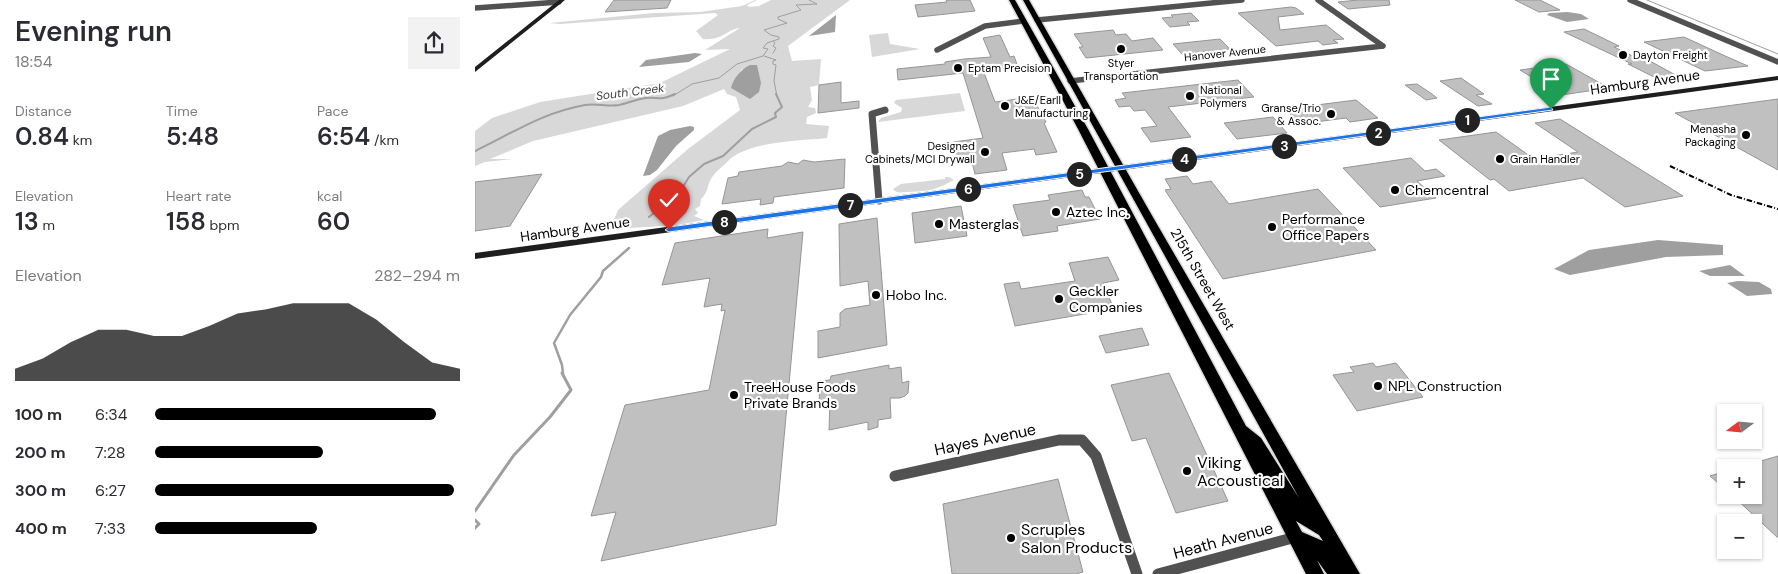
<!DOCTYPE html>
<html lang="en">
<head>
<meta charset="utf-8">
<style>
  :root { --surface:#fff; --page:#f2f2f3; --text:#2b2b33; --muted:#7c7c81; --accent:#000 }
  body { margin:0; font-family:"DM Sans",sans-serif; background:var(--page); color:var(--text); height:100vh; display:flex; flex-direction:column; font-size:19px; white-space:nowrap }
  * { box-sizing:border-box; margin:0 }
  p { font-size:16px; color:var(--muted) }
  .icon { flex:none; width:28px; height:28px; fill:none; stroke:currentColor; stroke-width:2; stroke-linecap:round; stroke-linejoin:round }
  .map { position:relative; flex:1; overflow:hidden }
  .panel { display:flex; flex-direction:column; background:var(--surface); width:475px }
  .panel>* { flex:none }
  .needle { width:32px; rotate:254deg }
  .tools { position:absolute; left:1242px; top:404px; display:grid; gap:10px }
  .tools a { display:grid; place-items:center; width:45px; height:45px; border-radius:0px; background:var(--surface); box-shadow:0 1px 4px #0004; font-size:25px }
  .pin { position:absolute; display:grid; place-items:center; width:42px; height:42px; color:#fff; margin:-51px -21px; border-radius:50% 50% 50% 0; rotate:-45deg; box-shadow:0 0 5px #0007 }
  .pin .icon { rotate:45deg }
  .km { position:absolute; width:25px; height:25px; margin:-12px; border-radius:50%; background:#222; color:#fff; font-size:14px; line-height:25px; text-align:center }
  .round { display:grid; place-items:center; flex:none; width:52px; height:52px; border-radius:0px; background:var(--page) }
  .head { display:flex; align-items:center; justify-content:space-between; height:85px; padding:0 15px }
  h1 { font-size:28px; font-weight:600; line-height:38px }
  .stats { display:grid; grid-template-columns:repeat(3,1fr); gap:8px; height:85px; padding:5px 15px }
  .stats div { display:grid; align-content:center }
  .stats b { font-size:25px; font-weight:600 }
  .stats small { font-size:14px; font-weight:400 }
  .stats p { font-size:14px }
  .chart { height:140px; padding:10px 15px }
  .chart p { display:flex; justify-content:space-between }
  .chart svg { width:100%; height:90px; margin-top:5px; fill:var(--accent); opacity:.7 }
  ul { padding:0 15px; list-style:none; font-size:16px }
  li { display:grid; grid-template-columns:80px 60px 1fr; align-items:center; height:38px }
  li i { height:12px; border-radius:6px; background:var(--accent) }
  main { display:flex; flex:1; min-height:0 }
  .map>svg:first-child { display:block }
</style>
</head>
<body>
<main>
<section class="panel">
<div class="head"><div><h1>Evening run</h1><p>18:54</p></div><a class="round"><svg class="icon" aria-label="share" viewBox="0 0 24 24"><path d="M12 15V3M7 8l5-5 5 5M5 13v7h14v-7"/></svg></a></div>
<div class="stats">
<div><p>Distance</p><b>0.84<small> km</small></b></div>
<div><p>Time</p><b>5:48</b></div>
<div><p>Pace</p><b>6:54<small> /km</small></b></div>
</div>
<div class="stats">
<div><p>Elevation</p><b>13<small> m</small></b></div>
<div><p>Heart rate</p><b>158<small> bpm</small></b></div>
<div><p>kcal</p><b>60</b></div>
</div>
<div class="chart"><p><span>Elevation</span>282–294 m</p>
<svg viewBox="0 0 160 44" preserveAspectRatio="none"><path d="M0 44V38L10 33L20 25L30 19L40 19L50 22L60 22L70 17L80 11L90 9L100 6L110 6L120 6L130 14L140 25L150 35L160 38V44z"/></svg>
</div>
<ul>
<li><b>100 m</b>6:34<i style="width:92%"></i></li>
<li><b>200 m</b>7:28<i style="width:55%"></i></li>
<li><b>300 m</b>6:27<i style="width:98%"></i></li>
<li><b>400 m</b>7:33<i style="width:53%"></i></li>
</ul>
</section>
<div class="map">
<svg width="1303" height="574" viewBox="0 0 1303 574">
  <rect width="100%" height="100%" fill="#fff"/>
  <path fill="#d8d8d8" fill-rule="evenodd" d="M280 0H282L272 5 274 7 284 6 296 0H375L313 46 317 61 346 59 344 85 335 87 337 100 333 107 340 108 341 113 332 117 331 124 354 126 352 138C324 141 272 141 252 162 247 167 239 173 236 179 232 186 233 193 226 199L225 206 220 209 223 213 219 216 229 220 203 225 155 228H150L148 225 151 220 138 222 143 210 213 149 265 110 261 97 252 94 249 89 208 106 58 141 15 159H37L10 162 0 166V131L17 118 65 102 185 83 255 49 230 50 265 28C252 29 247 41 228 39L221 31 243 15 240 13 85 24 74 23 179 13 225 12 267 6ZM267 69 282 72 284 76 269 96 262 77Z
    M413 33 415 44 445 49 397 57 394 35Z
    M485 93 490 111 403 122 406 118 426 112 427 108 419 103 421 100Z
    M470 177H474L479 180C460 190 455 191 433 192 426 192 422 194 418 189L426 184 470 179Z"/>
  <path fill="#9f9f9f" d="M1093 12 1106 14 1114 19 1092 22 1072 15 1074 13Z
    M361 15 360 32 334 36Z
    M220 53 227 54 214 62 164 67 171 60Z
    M275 65H282L286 83 284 92 275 99 256 88C258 79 266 69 275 65Z
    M215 126 219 127V130L201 146 182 170 175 175 168 176 183 136 195 130Z
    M1183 240 1248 245V255L1191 257 1095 275 1079 269 1114 250Z
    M1255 265 1270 276H1235L1224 271Z
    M1263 281 1284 282 1296 289 1297 294 1272 296 1252 283Z"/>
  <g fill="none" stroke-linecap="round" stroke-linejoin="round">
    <path stroke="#9f9f9f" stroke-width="1" d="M1172 0 1303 54
      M298 53 301 48 298 46 300 43 298 41 304 39V37L296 35 289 30 312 23 303 19V17L326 10 321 5 342 4 334 0
      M289 56 301 60 298 61V64L301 65 299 81 302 96
      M198 96 217 84 244 78 262 64 288 56 293 49 288 48 292 43 298 41"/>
    <path stroke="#9f9f9f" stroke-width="2" d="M0 151C38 133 66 113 110 105 121 103 133 107 144 105 153 103 162 99 171 98 184 97 185 101 200 94
      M174 217 206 190 214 177 229 164 248 156 277 129 301 117 300 113 307 107 301 94"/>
    <path stroke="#9f9f9f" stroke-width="2.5" d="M88 374 87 365 79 343 95 315 126 277 128 271 154 248"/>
    <path stroke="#9f9f9f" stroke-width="3" d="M0 511 39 455 75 417 96 390 87 373
      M0 520 4 524 0 528"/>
  </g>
  <path fill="#c0c0c0" stroke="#959595" d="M139 0H196L192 8 130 12Z
    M471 0H495L500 11 443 17 440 5 472 2Z
    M883 0H914L915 5 873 9 863 2Z
    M1040 0H1065L1085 10 1064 12Z
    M816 7 821 8 829 14 803 17 805 30 851 25 869 39 858 40 863 43 848 45 843 41 801 46 763 13Z
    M716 13 724 21 712 22 715 25 695 27 687 18 698 17 696 15Z
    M1109 29 1144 46 1139 47 1170 62 1175 61 1204 77 1186 79 1177 76 1153 64H1157L1089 32Z
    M638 30 641 35 651 34 657 41 678 38 688 50 611 58 604 47H608L599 34Z
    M525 35 535 57 539 56 543 67 508 70 520 102 557 97 571 122 569 123 582 152 561 155 559 149 527 153 532 170 500 174 496 158 482 159 478 142 508 138 488 73 423 80 422 69 470 64V62L489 59 516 57 508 38Z
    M1209 37 1248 55 1273 66 1230 71 1169 42Z
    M745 39 755 49 707 54 698 44Z
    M1091 64 1134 88 1086 95 1045 70Z
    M986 78 1009 94 1001 95 1017 104 1003 106 965 81Z
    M763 80 779 97 693 107 716 137 676 142 666 128 682 126 670 110 659 111 655 106 644 107 640 100 651 98 647 93Z
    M366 82V103L384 101V108L343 113 344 85Z
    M942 84 957 94 962 98 951 100 930 85Z
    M1303 99V170L1200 113Z
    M881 100 903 118 875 122 871 118 825 124 810 109Z
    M798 117 812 133 762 139 749 123Z
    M1085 119 1163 168 1208 196 1150 207 1108 178 1034 191 1019 179 1015 180 964 140 1021 132 1059 159 1103 152 1060 123Z
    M936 158 950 171 961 169 970 176 942 181 961 198 905 207 868 168Z
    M370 159 369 188 299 197 298 203 285 205 286 199 247 204 253 178 263 176 264 172 307 166 313 162 323 164 328 160 339 162Z
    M67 174 35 226 0 231V182Z
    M712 176 718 184 736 181 754 204 843 189 901 250 748 279 690 190 696 189 690 179Z
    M607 190 610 197H614L625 219 582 226 583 231 548 236 538 205 575 200 573 195Z
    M486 206 492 236 440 243 437 213Z
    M402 218 412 345 343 358V331L365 327V313L370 309 395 305 393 281 365 286 364 224Z
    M293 229 292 238 328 232 301 525 126 561 141 512 116 516 150 405 234 390 250 310 246 311 247 304 229 307 235 278 187 285 200 243Z
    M633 257 644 280 628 283 639 309 540 326 529 284 544 282 546 289 600 281 594 263Z
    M667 328 674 345 631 353 624 336Z
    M898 363 901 367 921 363 948 397 882 411 858 375 879 372 875 367Z
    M414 365V369L426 367 427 383 434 381 433 393 430 396 425 398H415L416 418 403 420V427L393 430V422L354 430 355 401 344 403 345 381 355 380 356 376Z
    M694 373 753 501 701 513 671 438 657 441 636 385Z
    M1303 456V538L1257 495H1279V463Z
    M1251 471V490L1235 476Z
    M583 479 608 572 601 574H477L468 504Z"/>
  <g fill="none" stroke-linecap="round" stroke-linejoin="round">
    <g stroke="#dbdbdb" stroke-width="3">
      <path id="primary" d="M534 0H540L613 129 771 426 786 438 824 498 548 0H554L679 219 885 574H852L842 560 849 574H831L603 129ZM821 521 844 535 848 541 827 532Z"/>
    </g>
    <path stroke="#515151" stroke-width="5.5" d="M843 0 908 46
      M1155 0 1303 62
      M0 8 84 2
      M562 20 767 0
      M462 50 510 26 548 21
      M595 81 908 46"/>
    <path stroke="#515151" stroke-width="7" d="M404 201 397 114 410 110"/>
    <path stroke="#515151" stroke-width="11" d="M420 476 584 440H607L621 456 662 574
      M683 574 821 537"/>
    <path fill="#1e1e1e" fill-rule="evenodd" d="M84 0H90L0 72V67Z
      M1303 76V80L0 259V253Z"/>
    <use href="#primary" fill="#000" fill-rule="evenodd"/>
    <path stroke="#000" stroke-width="2" stroke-dasharray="5.5 2 1 2" stroke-linecap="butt" d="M1195 166 1256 195 1303 209"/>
  </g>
  <path fill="#1a73e8" stroke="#fff" d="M1076 107 1078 110 194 232 190 230 194 227Z"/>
  <g fill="#000" stroke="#fff" stroke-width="2">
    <circle cx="646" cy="49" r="5"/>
    <circle cx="1148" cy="55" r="5"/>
    <circle cx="483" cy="68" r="5"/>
    <circle cx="715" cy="96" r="5"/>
    <circle cx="530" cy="106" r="5"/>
    <circle cx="856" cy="114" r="5"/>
    <circle cx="1271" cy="135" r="5"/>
    <circle cx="510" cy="152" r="5"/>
    <circle cx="1025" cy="159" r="5"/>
    <circle cx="920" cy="190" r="5"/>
    <circle cx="581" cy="212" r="5"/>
    <circle cx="464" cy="224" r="5"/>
    <circle cx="797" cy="227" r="5"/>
    <circle cx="401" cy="295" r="5"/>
    <circle cx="584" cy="299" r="5"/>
    <circle cx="903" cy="386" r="5"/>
    <circle cx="259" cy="395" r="5"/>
    <circle cx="712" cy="471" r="5"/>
    <circle cx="536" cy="538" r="5"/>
  </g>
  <g text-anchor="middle" stroke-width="4.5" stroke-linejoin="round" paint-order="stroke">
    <g font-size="11" fill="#000" stroke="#fff">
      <text transform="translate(750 53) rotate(-6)" y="4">Hanover Avenue</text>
    </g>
    <g font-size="11" fill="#000" stroke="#fff" text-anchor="start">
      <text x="1158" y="59">Dayton Freight</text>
      <text x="646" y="67" text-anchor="middle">Styer<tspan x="646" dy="13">Transportation</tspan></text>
      <text x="493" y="72">Eptam Precision</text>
      <text x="725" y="94">National<tspan x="725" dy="13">Polymers</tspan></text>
      <text x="540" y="104">J&amp;E/Earll<tspan x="540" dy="13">Manufacturing</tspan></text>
      <text x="846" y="112" text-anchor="end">Granse/Trio<tspan x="846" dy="13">&amp; Assoc.</tspan></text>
      <text x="1261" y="133" text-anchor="end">Menasha<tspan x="1261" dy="13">Packaging</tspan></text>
      <text x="500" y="150" text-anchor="end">Designed<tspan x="500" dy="13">Cabinets/MCI Drywall</tspan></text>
      <text x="1035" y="163">Grain Handler</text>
    </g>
    <g font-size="12" font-style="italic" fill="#404040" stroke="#fff">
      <text transform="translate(155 92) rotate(-7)" y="4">South Creek</text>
    </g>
    <g font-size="14" fill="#000" stroke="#fff">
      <text transform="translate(1170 82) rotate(-8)" y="5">Hamburg Avenue</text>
      <text transform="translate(100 229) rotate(-8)" y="5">Hamburg Avenue</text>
      <text transform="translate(728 279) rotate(60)" y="5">215th Street West</text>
    </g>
    <g font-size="14" fill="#000" stroke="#fff" text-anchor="start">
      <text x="930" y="195">Chemcentral</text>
      <text x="591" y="217">Aztec Inc.</text>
      <text x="807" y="224">Performance<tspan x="807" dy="16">Office Papers</tspan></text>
      <text x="474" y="229">Masterglas</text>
      <text x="594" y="296">Geckler<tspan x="594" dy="16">Companies</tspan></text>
      <text x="411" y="300">Hobo Inc.</text>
      <text x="913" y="391">NPL Construction</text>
      <text x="269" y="392">TreeHouse Foods<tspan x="269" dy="16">Private Brands</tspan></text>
    </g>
    <g font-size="16" fill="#000" stroke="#fff">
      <text transform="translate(510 439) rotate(-12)" y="6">Hayes Avenue</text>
      <text transform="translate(748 540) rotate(-15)" y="6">Heath Avenue</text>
    </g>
    <g font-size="16" fill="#000" stroke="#fff" text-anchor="start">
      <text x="722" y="468">Viking<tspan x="722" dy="18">Accoustical</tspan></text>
      <text x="546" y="535">Scruples<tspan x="546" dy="18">Salon Products</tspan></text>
    </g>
  </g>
</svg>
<div class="tools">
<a><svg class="needle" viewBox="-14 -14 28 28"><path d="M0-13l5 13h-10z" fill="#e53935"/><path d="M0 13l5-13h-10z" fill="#7c7c81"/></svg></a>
<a>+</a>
<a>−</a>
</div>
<div class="pin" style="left:1076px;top:109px;background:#1e9e55"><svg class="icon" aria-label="arrive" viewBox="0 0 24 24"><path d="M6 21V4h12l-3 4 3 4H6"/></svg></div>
<div class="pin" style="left:194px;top:230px;background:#d93025"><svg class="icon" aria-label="check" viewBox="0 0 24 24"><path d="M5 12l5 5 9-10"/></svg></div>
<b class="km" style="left:992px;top:120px">1</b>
<b class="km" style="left:903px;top:133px">2</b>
<b class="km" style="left:809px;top:146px">3</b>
<b class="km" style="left:709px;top:159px">4</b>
<b class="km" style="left:604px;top:174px">5</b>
<b class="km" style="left:493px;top:189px">6</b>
<b class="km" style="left:375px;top:205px">7</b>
<b class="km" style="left:249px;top:222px">8</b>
</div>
</main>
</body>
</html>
